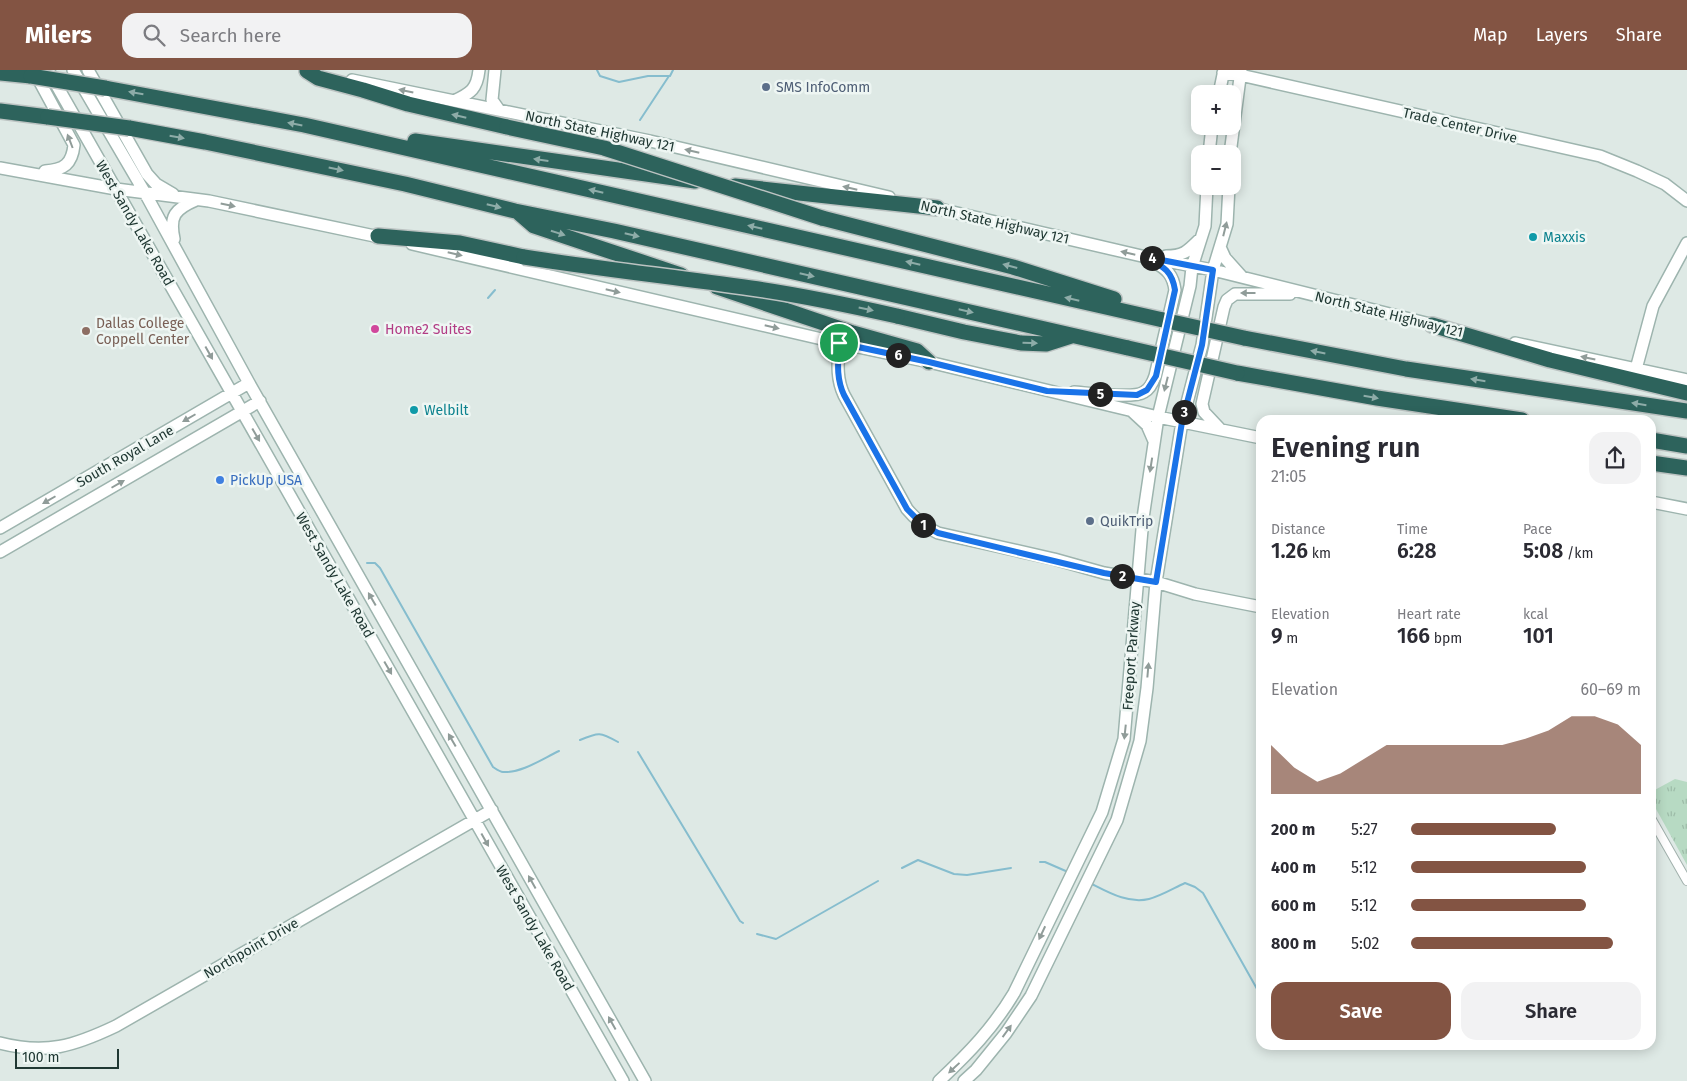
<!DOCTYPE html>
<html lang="en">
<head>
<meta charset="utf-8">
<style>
  :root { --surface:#fff; --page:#f2f2f3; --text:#2b2b33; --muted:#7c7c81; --accent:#835443 }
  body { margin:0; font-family:"Fira Sans",sans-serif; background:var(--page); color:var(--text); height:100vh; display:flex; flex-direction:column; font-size:19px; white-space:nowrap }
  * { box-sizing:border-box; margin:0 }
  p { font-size:16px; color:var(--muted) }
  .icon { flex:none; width:28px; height:28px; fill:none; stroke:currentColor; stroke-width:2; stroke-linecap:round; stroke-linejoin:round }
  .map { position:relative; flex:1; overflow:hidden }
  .sheet { position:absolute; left:1256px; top:345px; width:400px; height:635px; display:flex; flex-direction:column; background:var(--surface); border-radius:15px; box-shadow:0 2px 12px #0003 }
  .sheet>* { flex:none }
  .controls { position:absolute; left:1191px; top:15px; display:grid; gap:10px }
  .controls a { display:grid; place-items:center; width:50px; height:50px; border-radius:10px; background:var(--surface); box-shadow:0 2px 12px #0003; font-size:25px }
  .scale { position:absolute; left:15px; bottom:12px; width:104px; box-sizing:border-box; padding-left:5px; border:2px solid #203833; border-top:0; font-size:14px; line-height:18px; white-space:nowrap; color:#203833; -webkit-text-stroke:4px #eef6f3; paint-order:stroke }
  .pin { position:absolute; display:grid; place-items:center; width:42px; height:42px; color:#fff; margin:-21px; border:2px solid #fff; border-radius:50%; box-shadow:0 1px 5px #0007 }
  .km { position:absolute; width:25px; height:25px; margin:-12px; border-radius:50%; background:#222; color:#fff; font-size:14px; line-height:25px; text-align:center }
  .round { display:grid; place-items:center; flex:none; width:52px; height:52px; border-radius:15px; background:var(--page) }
  .overview { display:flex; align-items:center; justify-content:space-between; height:85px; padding:0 15px }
  h1 { font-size:28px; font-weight:600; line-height:38px }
  .figures { display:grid; grid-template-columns:repeat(3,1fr); gap:8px; height:85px; padding:5px 15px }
  .figures div { display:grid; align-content:center }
  .figures b { font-size:21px; font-weight:600 }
  .figures small { font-size:14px; font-weight:400 }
  .figures p { font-size:14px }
  .chart { height:140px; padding:10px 15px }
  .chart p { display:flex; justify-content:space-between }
  .chart svg { width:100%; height:90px; margin-top:5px; fill:var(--accent); opacity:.7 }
  .primary-button { display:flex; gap:10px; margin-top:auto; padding:10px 15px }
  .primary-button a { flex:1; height:58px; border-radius:15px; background:var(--accent); color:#fff; font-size:20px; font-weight:600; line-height:58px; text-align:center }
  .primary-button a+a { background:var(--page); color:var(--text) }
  ul { padding:0 15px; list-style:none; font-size:16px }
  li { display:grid; grid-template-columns:80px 60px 1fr; align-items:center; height:38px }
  li i { height:12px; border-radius:6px; background:var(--accent) }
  header { display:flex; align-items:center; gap:30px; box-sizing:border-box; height:70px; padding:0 25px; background:var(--accent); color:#fff }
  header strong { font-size:24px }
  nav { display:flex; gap:28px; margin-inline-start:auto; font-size:18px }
  .search { width:350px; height:45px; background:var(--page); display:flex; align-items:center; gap:12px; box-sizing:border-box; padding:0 18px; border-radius:15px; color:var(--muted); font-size:19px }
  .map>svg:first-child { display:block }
</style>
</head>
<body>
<header>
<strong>Milers</strong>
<div class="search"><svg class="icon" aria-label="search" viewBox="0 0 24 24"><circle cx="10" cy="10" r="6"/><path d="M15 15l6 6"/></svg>Search here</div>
<nav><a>Map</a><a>Layers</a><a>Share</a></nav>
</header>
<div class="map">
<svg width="1687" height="1011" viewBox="0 0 1687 1011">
  <defs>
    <pattern id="grass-tufts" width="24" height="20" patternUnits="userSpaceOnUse" patternTransform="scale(1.25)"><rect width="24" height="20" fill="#b7dac3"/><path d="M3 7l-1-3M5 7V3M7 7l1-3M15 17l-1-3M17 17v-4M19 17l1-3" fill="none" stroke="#9dbca8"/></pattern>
  </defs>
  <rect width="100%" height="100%" fill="#dee9e5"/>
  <path fill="url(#grass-tufts)" d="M1675 709 1687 712V795L1651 730V722Z"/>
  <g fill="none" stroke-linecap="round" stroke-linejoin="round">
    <path stroke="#86bdce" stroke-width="2" d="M597 0 600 6 619 12 648 6H670L673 0
      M640 50 669 6
      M488 228 495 220
      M367 493H375L380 498 493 697C496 699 500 702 503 702 522 703 542 689 559 681
      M580 670C599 662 600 662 618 672
      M638 682 740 851 743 853
      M1040 792H1045L1068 802
      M902 798 918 790 954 804 967 805 1011 798
      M1090 813C1108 822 1128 834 1149 829 1161 826 1174 818 1185 813L1195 817 1203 823 1261 926
      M757 864 776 869 878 811"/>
    <g stroke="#a1b0ac" stroke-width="10">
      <path id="street" d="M1651 748 1687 811"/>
    </g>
    <g stroke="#9db4ae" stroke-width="14">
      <path id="secondary" d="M48 0 623 1011
        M73 0 145 123 249 313 645 1011
        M88 0 147 104 156 114 173 124
        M495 0 492 30 499 40
        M35 3 74 75C72 94 64 100 45 101
        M1223 3 1240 5 1600 86 1637 101 1665 114 1687 131
        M352 10 650 71 889 127
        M1219 24 1224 0
        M454 31C471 23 477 19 479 0
        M1209 84 1212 56
        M1230 84 1241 0
        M0 98 116 119 209 131 384 168
        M931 137 1146 187 1213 200 1438 256
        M174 169C169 146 175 139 196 130
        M412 174 839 273 929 292 1158 347 1261 368
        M1220 177 1225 188 1242 207
        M1166 186C1183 186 1187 182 1199 170
        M839 273C838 292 836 308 844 325L907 439C916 450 925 457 938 463L1054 489 1104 503 1156 512 1195 524 1261 537
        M1515 273 1687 310
        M1636 299 1653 236 1687 173
        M1074 322C1088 323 1134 329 1144 322 1150 319 1153 312 1155 306L1175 220C1173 205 1167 199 1154 192
        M1133 342 1147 355 1154 371
        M1220 359 1204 342 1202 334 1224 237 1227 230 1235 224H1290
        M1651 432 1687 439
        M0 458 249 313
        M0 482 260 331
        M0 973C46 985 74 976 116 956L492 740
        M939 1011C969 983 993 958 1014 923L1102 742 1124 669 1143 448 1158 347 1190 216 1192 197 1205 156 1207 116
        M964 1011 976 1000 1006 963 1031 926 1117 750 1140 671 1147 618 1156 512 1182 352 1202 275 1213 200 1227 154 1229 116"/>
    </g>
    <g stroke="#bcc3c2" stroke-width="18">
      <path id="highway" d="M307 1 318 8 363 20 408 34 507 57
        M0 3 31 6
        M105 18 304 55 1163 250
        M0 41 48 47
        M129 58 205 72 405 114 515 141 614 161 1128 278
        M415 71 695 111
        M735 116 937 138
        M519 143 534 156 681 205
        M822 148 1013 197 1114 229
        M378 166 460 173 524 187
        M717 217 853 263 917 281 929 292
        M897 246 964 262 1021 273 1046 274 1071 266
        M1432 255 1550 290 1687 323
        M1244 268 1406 299 1687 341
        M1237 303 1377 328 1522 350
        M1651 370 1687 376
        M1651 393 1687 398"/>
    </g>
    <use href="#street" stroke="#fff" stroke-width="8"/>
    <use href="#secondary" stroke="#fff" stroke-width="11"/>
    <use href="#highway" stroke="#2d635c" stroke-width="15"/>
    <g stroke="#bcc3c2" stroke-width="18" stroke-linecap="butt">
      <path id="highway-bridge" d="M31 6 105 18
        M48 47 129 58
        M507 57 604 78 822 148
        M524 187C600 199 675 207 751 218 800 225 848 235 897 246
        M1163 250 1244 268
        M1128 278 1237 303"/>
    </g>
    <use href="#highway-bridge" stroke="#2d635c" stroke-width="15"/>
  </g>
  <defs><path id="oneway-solid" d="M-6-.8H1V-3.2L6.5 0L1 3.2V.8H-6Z" transform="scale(1.25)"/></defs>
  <g fill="#909c99">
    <use href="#oneway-solid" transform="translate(406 21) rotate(-168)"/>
    <use href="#oneway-solid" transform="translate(70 71) rotate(-111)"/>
    <use href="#oneway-solid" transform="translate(692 81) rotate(-167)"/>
    <use href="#oneway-solid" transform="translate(850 118) rotate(-167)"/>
    <use href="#oneway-solid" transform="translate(228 135) rotate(12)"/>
    <use href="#oneway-solid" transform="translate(1225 159) rotate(-76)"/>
    <use href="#oneway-solid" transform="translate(1128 183) rotate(-167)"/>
    <use href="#oneway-solid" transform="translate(455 184) rotate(13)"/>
    <use href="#oneway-solid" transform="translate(613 221) rotate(13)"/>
    <use href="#oneway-solid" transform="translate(1248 223) rotate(180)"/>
    <use href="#oneway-solid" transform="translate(772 257) rotate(13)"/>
    <use href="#oneway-solid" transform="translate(209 283) rotate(61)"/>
    <use href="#oneway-solid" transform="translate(1588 288) rotate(-168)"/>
    <use href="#oneway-solid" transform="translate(1166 314) rotate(104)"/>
    <use href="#oneway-solid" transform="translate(189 348) rotate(150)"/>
    <use href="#oneway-solid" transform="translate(256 365) rotate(60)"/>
    <use href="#oneway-solid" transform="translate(1151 395) rotate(99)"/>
    <use href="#oneway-solid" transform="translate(118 414) rotate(-30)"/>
    <use href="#oneway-solid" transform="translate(49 430) rotate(150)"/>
    <use href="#oneway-solid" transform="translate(372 529) rotate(-120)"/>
    <use href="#oneway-solid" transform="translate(388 598) rotate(60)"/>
    <use href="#oneway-solid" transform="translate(1148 600) rotate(-85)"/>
    <use href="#oneway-solid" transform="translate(1125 662) rotate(96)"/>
    <use href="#oneway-solid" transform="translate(452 670) rotate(-120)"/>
    <use href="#oneway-solid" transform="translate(485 770) rotate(61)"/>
    <use href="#oneway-solid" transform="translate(532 812) rotate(-119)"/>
    <use href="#oneway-solid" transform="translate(1042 863) rotate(115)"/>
    <use href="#oneway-solid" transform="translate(612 953) rotate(-119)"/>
    <use href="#oneway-solid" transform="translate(1007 961) rotate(-54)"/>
    <use href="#oneway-solid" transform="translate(954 998) rotate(137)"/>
  </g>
  <g fill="#8eaca8">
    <use href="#oneway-solid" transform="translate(136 23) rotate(-170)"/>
    <use href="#oneway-solid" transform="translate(459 46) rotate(-167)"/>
    <use href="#oneway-solid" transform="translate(295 54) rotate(-169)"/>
    <use href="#oneway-solid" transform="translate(177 67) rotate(10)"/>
    <use href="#oneway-solid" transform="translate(541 90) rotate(-172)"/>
    <use href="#oneway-solid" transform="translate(336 99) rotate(12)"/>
    <use href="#oneway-solid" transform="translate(596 121) rotate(-167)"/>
    <use href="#oneway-solid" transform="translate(494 136) rotate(14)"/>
    <use href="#oneway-solid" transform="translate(755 157) rotate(-167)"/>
    <use href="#oneway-solid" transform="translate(558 163) rotate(18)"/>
    <use href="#oneway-solid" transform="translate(632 165) rotate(13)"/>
    <use href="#oneway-solid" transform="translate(913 193) rotate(-167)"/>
    <use href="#oneway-solid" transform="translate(1010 196) rotate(-165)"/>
    <use href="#oneway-solid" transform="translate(807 205) rotate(13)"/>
    <use href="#oneway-solid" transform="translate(1072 229) rotate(-167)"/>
    <use href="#oneway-solid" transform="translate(866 239) rotate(12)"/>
    <use href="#oneway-solid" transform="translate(966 241) rotate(13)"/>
    <use href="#oneway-solid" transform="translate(1030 273) rotate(2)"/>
    <use href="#oneway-solid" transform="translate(1318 282) rotate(-169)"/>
    <use href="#oneway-solid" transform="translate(1478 310) rotate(-171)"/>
    <use href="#oneway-solid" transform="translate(1371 327) rotate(10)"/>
    <use href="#oneway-solid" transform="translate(1639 334) rotate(-171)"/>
  </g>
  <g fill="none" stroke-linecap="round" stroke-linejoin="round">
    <g stroke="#fff" stroke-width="10">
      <path id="route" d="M1146 187 1213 200 1202 275 1182 352 1156 512 1104 503 938 463C925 457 917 450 907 439L844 325C836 308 838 292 839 273L929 292 1047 321 1137 325 1147 320 1156 306 1175 220C1172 200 1162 196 1146 187Z"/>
    </g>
    <use href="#route" stroke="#1a73e8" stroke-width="6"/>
  </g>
  <g fill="#5c6f8a" stroke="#eef6f3" stroke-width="2">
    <circle cx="766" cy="17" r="5"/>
    <circle cx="1090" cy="451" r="5"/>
  </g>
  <g fill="#0f9aa8" stroke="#eef6f3" stroke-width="2">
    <circle cx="1533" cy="167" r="5"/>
    <circle cx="414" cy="340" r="5"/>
  </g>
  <circle fill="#d1479c" stroke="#eef6f3" stroke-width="2" cx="375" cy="259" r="5"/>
  <circle fill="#8d6e63" stroke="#eef6f3" stroke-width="2" cx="86" cy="261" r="5"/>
  <circle fill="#3f7fe0" stroke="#eef6f3" stroke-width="2" cx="220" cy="410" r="5"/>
  <g text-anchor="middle" stroke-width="5" stroke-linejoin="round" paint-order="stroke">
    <g font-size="14" fill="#4e5e75" stroke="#eef6f3" text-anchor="start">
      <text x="776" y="22">SMS InfoComm</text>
      <text x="1100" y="456">QuikTrip</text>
    </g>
    <g font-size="14" fill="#203833" stroke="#eef6f3">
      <text transform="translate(1460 55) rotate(13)" y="5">Trade Center Drive</text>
      <text transform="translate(600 61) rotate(12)" y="5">North State Highway 121</text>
      <text transform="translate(995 152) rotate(13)" y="5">North State Highway 121</text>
      <text transform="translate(135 153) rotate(60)" y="5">West Sandy Lake Road</text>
      <text transform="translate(1389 244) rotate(14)" y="5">North State Highway 121</text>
      <text transform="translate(125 386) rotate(-30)" y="5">South Royal Lane</text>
      <text transform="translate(335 505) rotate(60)" y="5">West Sandy Lake Road</text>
      <text transform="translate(1131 586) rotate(-86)" y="5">Freeport Parkway</text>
      <text transform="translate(535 858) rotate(60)" y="5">West Sandy Lake Road</text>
      <text transform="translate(251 878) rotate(-30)" y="5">Northpoint Drive</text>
    </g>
    <g font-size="14" fill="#0d838f" stroke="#eef6f3" text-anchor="start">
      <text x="1543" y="172">Maxxis</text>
      <text x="424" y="345">Welbilt</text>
    </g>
    <g font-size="14" fill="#785e54" stroke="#eef6f3" text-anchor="start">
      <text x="96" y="258">Dallas College<tspan x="96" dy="16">Coppell Center</tspan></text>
    </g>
    <g font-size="14" fill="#b23c85" stroke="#eef6f3" text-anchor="start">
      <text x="385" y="264">Home2 Suites</text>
    </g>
    <g font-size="14" fill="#366cbe" stroke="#eef6f3" text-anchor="start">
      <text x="230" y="415">PickUp USA</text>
    </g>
  </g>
</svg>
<div class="controls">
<a>+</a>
<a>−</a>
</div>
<div class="scale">100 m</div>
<div class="pin" style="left:839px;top:273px;background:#1e9e55"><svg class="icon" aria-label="arrive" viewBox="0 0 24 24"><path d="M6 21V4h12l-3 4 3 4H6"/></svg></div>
<b class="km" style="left:923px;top:455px">1</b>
<b class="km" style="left:1122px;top:506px">2</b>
<b class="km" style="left:1184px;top:342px">3</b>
<b class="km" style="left:1152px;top:188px">4</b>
<b class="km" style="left:1100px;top:324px">5</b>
<b class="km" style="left:898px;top:285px">6</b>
<section class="sheet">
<div class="overview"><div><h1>Evening run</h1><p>21:05</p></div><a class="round"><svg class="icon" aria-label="share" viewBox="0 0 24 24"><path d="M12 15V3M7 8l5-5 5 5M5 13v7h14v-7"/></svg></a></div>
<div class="figures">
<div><p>Distance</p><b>1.26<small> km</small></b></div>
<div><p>Time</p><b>6:28</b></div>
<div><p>Pace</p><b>5:08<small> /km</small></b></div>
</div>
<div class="figures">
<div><p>Elevation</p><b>9<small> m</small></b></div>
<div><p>Heart rate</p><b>166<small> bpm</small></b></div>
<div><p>kcal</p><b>101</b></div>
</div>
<div class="chart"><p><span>Elevation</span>60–69 m</p>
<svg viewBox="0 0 160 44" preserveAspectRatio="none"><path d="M0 44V20L10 31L20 38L30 34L40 27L50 20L60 20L70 20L80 20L90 20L100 20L110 17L120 13L130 6L140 6L150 10L160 20V44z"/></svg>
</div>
<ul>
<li><b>200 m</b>5:27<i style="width:63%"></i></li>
<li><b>400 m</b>5:12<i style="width:76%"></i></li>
<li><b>600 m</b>5:12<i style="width:76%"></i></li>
<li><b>800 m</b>5:02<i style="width:88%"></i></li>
</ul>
<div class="primary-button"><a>Save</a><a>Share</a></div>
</section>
</div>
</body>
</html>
